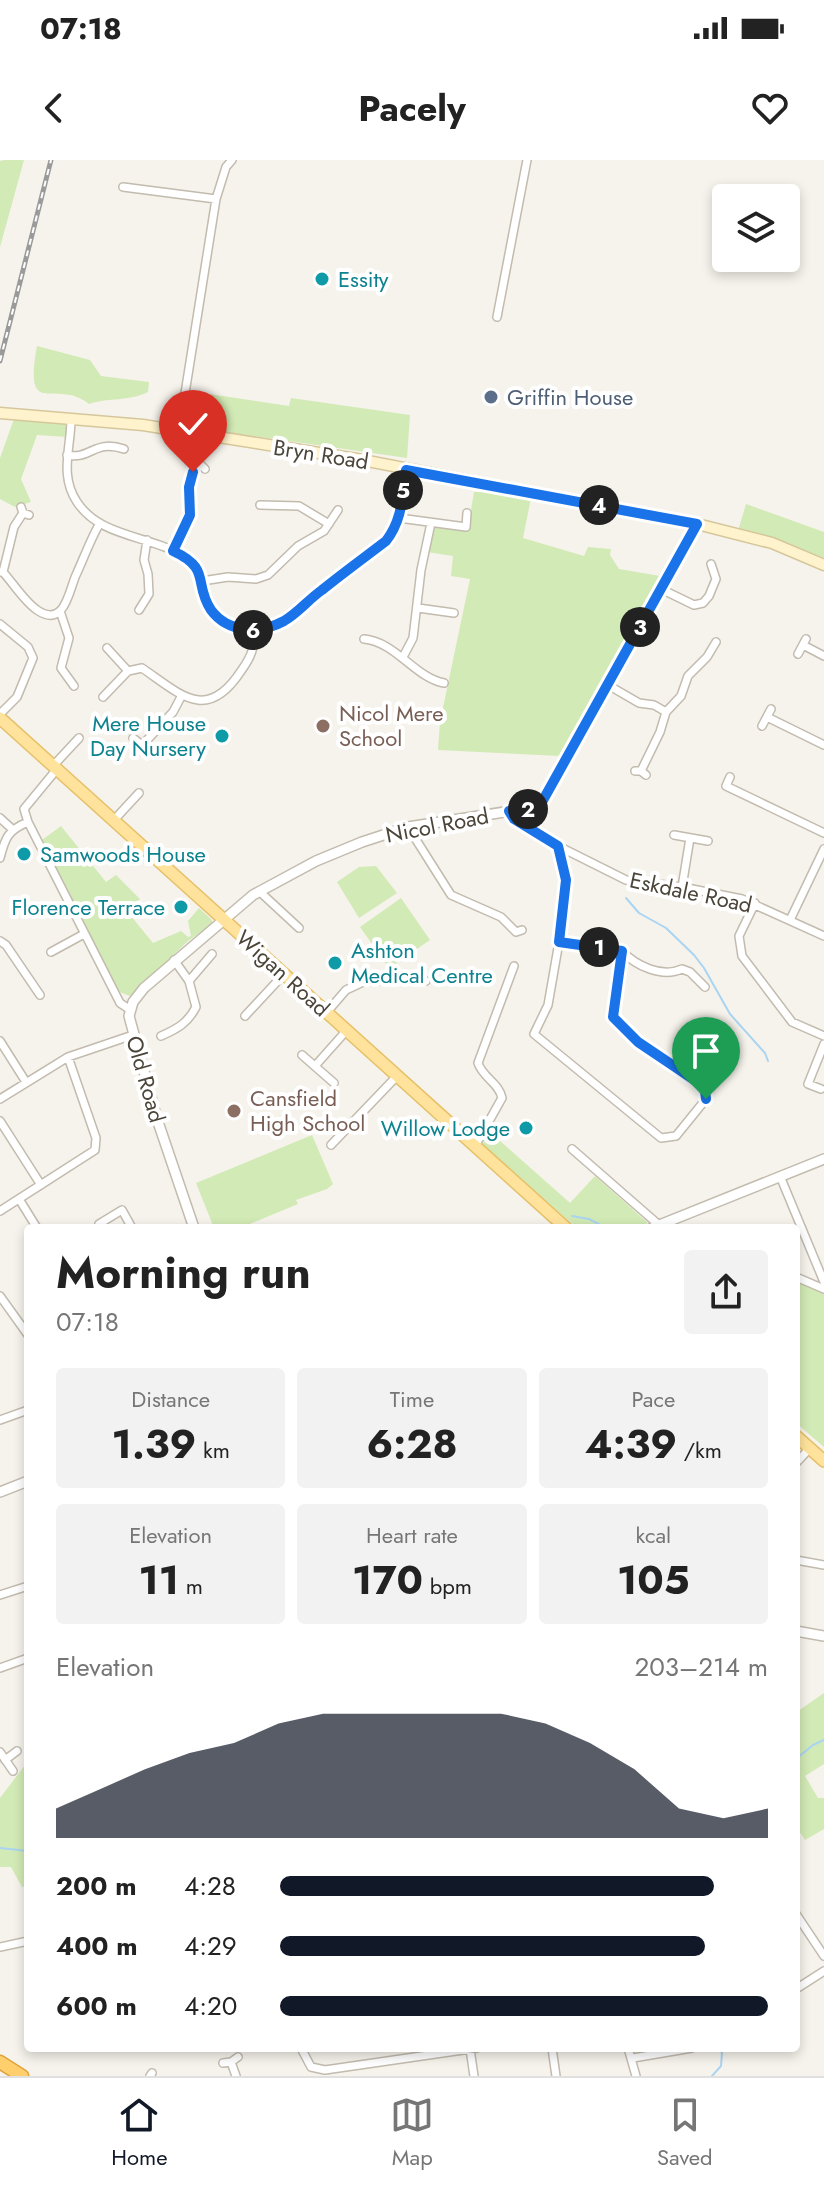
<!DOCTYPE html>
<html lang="en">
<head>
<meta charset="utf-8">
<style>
  :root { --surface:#fff; --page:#f2f2f2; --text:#222; --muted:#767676; --line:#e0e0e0; --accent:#111827 }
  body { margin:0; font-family:Jost,sans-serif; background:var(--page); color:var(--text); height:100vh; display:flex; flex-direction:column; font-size:30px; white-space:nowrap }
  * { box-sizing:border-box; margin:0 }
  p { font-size:26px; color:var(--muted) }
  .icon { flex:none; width:44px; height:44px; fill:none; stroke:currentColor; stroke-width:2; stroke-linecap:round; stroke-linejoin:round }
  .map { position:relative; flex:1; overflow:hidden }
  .drawer { position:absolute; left:24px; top:1064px; width:776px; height:828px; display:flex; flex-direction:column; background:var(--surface); border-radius:8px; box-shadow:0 4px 12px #0003 }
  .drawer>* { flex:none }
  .controls { position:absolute; left:712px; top:24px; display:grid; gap:16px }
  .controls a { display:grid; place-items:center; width:88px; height:88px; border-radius:8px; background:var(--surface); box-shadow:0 4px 12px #0003; font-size:40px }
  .pin { position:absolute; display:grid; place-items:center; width:68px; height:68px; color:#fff; margin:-82px -34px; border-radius:50% 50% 50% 0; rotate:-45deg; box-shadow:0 0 8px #0007 }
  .pin .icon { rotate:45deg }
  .km { position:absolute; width:40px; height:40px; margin:-20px; border-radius:50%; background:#222; color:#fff; font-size:22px; line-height:40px; text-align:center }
  .round { display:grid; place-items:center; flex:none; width:84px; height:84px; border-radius:8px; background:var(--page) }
  .overview { display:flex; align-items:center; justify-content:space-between; height:136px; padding:0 32px }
  h1 { font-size:44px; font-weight:700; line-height:60px }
  .figures { display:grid; grid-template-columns:repeat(3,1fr); gap:12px; height:136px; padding:8px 32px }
  .figures div { display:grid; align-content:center; border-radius:8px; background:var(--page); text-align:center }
  .figures b { font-size:40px; font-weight:700 }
  .figures small { font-size:22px; font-weight:400 }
  .figures p { font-size:22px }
  .chart { height:224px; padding:16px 32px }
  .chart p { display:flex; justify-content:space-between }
  .chart svg { width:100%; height:144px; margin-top:8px; fill:var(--accent); opacity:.7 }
  ul { padding:0 32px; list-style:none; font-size:26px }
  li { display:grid; grid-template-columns:128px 96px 1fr; align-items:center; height:60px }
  li i { height:20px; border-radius:10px; background:var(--accent) }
  .status { display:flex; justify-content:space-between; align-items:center; height:56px; padding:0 40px; background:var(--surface); direction:ltr }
  .status svg { height:22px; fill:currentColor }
  header { display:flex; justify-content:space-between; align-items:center; height:104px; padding:0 32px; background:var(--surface); font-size:36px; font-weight:700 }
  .tabs { display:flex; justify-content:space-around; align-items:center; height:112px; border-top:2px solid var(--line); background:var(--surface); font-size:22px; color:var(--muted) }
  .tabs a { display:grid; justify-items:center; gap:4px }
  .tabs .active { color:var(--accent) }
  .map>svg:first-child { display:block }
</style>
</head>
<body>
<div class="status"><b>07:18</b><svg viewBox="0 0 49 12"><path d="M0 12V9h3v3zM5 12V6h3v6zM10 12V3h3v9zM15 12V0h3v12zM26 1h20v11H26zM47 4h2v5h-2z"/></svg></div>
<header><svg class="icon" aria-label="back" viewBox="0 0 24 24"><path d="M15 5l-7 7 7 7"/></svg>Pacely<svg class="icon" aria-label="heart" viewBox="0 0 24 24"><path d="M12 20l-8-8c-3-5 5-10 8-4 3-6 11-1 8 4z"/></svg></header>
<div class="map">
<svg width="824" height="1916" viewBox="0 0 824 1916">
  <rect width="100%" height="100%" fill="#f6f3ec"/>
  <path fill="#d2eab5" d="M5 0H24L0 87V1Z
    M37 186 90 200 101 216 149 222 148 232C128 242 109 237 89 244 56 217 23 262 37 186Z
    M196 232 289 246 291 238 410 255 407 298 192 267Z
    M14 259 70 260 68 277 37 275 21 319 31 342 15 347 0 339V298Z
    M474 332 532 333 523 378 584 396 588 387 611 389 610 395 619 409 666 417 560 596 438 590 440 562 470 419 451 416 453 396 427 392 433 365 468 368Z
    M746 344 824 372V403L738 371Z
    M61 666 106 722 116 715 140 739 126 750 153 783 181 771 188 777 191 776 188 761 199 748 212 760V764L188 781 130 836 117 831 42 680Z
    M376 706 397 733 359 758 337 722 359 707Z
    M401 738 430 780 389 808 360 767Z
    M490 972 570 1043 595 1016 648 1063 635 1068H577L482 985Z
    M312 975 333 1024 327 1029 296 1040 298 1044 240 1068H214L196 1023Z
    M796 1120 824 1131V1287L796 1263Z
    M824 1533V1604L805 1616 818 1638H824V1669L805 1680 796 1667 798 1551Z
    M28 1601V1726L22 1727 11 1707H0V1638Z"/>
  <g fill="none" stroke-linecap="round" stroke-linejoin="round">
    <path stroke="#a9d4f2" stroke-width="2" d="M626 738 639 753 666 768 694 795 704 808 730 854 765 893 768 901
      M572 1056 589 1059 606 1068
      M796 1599 813 1585 824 1580
      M0 1688 28 1691
      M712 1916 721 1906 722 1893 718 1888"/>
    <g stroke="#c2bbae" stroke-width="10">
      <path id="minor" d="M123 27 216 39
        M497 157 527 0
        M71 259C71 288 59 315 77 342 101 379 154 375 188 399 214 417 198 473 251 470 262 469 277 465 286 459 296 453 304 444 314 436 337 417 362 399 386 381 403 359 402 335 406 310
        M179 271 216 39 226 7 232 0
        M67 295C91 300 94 279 124 289
        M195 299 205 309
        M260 345 299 346 329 364
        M21 347 23 353 29 355
        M399 358 466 367 467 353
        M173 391 190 355 189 322 200 304
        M0 412H3L14 367 23 353
        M3 412C13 423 24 441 37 450 65 469 69 430 76 415 83 400 91 378 100 363
        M202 421 228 417 256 419 268 415 298 386 324 371 338 350
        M661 429 694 445 703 443 709 436 716 419 711 404
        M418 448 454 453
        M139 450 149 434 148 414 144 400 147 380
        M60 451 69 478 61 508 74 526
        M0 464 28 487 33 498 17 537 0 554
        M364 479C396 482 414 517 444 523
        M803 485 824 496
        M107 488 128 511 142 508C181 535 207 563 241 511 251 497 256 487 252 470
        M798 494 806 479
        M403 497 413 478 421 410 431 363
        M608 525 639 543 654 545 666 552
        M103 537 128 511
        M767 557 824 585
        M762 566 771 549
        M133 578 143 586
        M135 593 173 552 182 535
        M53 606 79 578
        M57 609 24 649 28 662 120 843 129 849
        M635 611H641L646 615
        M641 611 660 572 666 552 681 536 688 516 707 497 716 482
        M730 617 726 626 824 673
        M509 651 514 659 558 686 626 720 682 727 742 739 824 776
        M0 658 11 668
        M114 660 139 633
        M408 667 451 735 501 757 516 772 522 770
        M674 675 708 681
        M558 686 566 720 559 782 548 845 534 874 661 978 676 976 706 939 705 931 699 923 622 869 613 857V840L622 791 559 782
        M0 698C5 678 8 670 28 662
        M682 727 690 678
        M259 731 299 768
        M755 743 739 776 742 796 792 862 824 876
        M790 760 824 689
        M0 781 6 785 40 835
        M622 791C636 806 662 818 682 809L690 812 705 827
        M51 792 84 774
        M189 821 212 794
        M327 852 346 830 363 822 407 818 426 821
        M245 856 284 814
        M161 876C177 869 188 863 196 847L189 821 174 800
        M0 881 26 922
        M302 895 334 923
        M315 906 347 870
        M821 929 808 924 824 884
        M0 939 68 897 133 875
        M0 961 41 1025
        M331 985 397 916
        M475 986 502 938C499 923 483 918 478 903L514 806
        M572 989 659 1065 671 1068
        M780 1016 824 1122
        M19 1039 37 1068
        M0 1051 95 990 96 978 68 897
        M99 1064 122 1050 132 1068
        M796 1117 824 1129
        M0 1136 28 1175
        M0 1260 28 1250
        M796 1303 810 1288
        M796 1400 824 1405
        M0 1435 28 1426
        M0 1508 28 1498
        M0 1592 13 1611
        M5 1600 17 1591
        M796 1754 824 1796
        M0 1787 28 1781
        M796 1829 824 1811
        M301 1888 311 1907 325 1910 477 1888
        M552 1888 556 1916
        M628 1888 636 1916
        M470 1889 474 1916
        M633 1898 692 1888
        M231 1902 236 1916
        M223 1903 231 1902 238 1897
        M150 1916 152 1913"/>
    </g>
    <g stroke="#c2bbae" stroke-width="12">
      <path id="tertiary" d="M194 1068 157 959 129 856 133 842 144 828 253 735 316 701 362 682 408 667 537 647 542 642 697 364
        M652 1068 824 999
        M0 1332 28 1321
        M796 1471 824 1476"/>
    </g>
    <g stroke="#d6c79b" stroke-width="13">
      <path id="secondary" d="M0 253 143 265 357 299 697 364 772 383 824 405"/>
    </g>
    <g stroke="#e6c16a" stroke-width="14">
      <path id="primary" d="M0 558 566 1068
        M796 1276 824 1301"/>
    </g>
    <g stroke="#e0a43c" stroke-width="15">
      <path id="motorway" d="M0 1902 22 1916"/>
    </g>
    <use href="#minor" stroke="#fff" stroke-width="7"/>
    <use href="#tertiary" stroke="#fff" stroke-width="9"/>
    <use href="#secondary" stroke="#fff3cd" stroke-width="10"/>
    <use href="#primary" stroke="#ffe39c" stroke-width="11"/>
    <use href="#motorway" stroke="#ffcf6e" stroke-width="12"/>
    <g stroke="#9a9a9a" stroke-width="5">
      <path id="rail" d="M0 201 51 0"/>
    </g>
    <use href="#rail" stroke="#fff" stroke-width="2" stroke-dasharray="6" stroke-linecap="butt"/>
  </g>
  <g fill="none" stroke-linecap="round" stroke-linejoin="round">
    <g stroke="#fff" stroke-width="16">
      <path id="route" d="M193 312 189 327 190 355 173 391C212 409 193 423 211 450 228 473 260 474 284 461 298 453 309 439 322 430 343 413 365 397 386 381 403 359 402 336 406 310L697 364 542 642 528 649 509 651 514 659 558 686 566 720 559 782 622 791 613 857 638 882 699 923 705 931 706 939"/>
    </g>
    <use href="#route" stroke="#1a73e8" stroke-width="10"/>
  </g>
  <g fill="#0f9aa8" stroke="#fff" stroke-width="3">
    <circle cx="322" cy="119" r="8"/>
    <circle cx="222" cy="576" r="8"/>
    <circle cx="24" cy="694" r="8"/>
    <circle cx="181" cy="747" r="8"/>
    <circle cx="335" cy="803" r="8"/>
    <circle cx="526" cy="968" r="8"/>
  </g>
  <circle fill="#5c6f8a" stroke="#fff" stroke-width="3" cx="491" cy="237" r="8"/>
  <g fill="#8d6e63" stroke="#fff" stroke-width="3">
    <circle cx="323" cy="566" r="8"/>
    <circle cx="234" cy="951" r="8"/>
  </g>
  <g text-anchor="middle" stroke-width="8" stroke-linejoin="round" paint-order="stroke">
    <g font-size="22" fill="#0d838f" stroke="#fff" text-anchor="start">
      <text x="338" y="127">Essity</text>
      <text x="206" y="571" text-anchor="end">Mere House<tspan x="206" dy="25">Day Nursery</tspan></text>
      <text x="40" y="702">Samwoods House</text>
      <text x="165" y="755" text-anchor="end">Florence Terrace</text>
      <text x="351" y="798">Ashton<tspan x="351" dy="25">Medical Centre</tspan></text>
      <text x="510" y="976" text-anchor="end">Willow Lodge</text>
    </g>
    <g font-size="22" fill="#4e5e75" stroke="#fff" text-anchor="start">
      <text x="507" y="245">Griffin House</text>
    </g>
    <g font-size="22" fill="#4b4439" stroke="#fff">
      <text transform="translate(321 294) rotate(9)" y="8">Bryn Road</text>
      <text transform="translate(437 665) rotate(-11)" y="8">Nicol Road</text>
      <text transform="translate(691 732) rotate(12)" y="8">Eskdale Road</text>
      <text transform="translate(283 813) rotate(42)" y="8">Wigan Road</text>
      <text transform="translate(146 919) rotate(74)" y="8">Old Road</text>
    </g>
    <g font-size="22" fill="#785e54" stroke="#fff" text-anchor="start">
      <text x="339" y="561">Nicol Mere<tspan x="339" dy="25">School</tspan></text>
      <text x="250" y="946">Cansfield<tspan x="250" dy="25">High School</tspan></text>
    </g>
  </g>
</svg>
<div class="controls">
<a><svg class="icon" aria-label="layers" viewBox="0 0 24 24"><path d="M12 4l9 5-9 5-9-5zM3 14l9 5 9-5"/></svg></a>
</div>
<div class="pin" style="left:706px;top:939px;background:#1e9e55"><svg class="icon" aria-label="arrive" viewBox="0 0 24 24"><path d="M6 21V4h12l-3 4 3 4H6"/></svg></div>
<div class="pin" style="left:193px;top:312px;background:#d93025"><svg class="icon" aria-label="check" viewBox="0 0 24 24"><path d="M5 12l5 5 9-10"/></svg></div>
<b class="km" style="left:599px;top:787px">1</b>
<b class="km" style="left:528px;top:649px">2</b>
<b class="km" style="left:640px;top:467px">3</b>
<b class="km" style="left:599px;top:345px">4</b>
<b class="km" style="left:403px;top:330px">5</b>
<b class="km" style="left:253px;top:470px">6</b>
<section class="drawer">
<div class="overview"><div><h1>Morning run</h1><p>07:18</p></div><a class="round"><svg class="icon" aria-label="share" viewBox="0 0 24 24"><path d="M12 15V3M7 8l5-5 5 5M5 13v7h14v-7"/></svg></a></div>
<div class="figures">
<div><p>Distance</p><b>1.39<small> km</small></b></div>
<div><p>Time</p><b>6:28</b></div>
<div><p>Pace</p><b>4:39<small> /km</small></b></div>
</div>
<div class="figures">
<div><p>Elevation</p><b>11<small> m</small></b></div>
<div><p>Heart rate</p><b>170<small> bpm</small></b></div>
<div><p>kcal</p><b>105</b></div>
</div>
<div class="chart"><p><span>Elevation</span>203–214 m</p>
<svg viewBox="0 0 160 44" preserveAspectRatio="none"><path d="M0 44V35L10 29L20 23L30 18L40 15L50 9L60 6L70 6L80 6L90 6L100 6L110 9L120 15L130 23L140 35L150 38L160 35V44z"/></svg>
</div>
<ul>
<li><b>200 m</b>4:28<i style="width:89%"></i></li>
<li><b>400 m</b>4:29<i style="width:87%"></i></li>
<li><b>600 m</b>4:20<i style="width:100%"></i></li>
</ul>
</section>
</div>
<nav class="tabs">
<a class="active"><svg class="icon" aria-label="home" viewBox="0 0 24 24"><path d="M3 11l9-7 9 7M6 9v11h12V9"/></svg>Home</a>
<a><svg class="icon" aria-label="map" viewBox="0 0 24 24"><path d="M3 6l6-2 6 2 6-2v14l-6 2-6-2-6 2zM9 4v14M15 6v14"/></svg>Map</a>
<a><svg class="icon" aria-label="saved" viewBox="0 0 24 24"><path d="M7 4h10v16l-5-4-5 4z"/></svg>Saved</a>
</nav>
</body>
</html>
